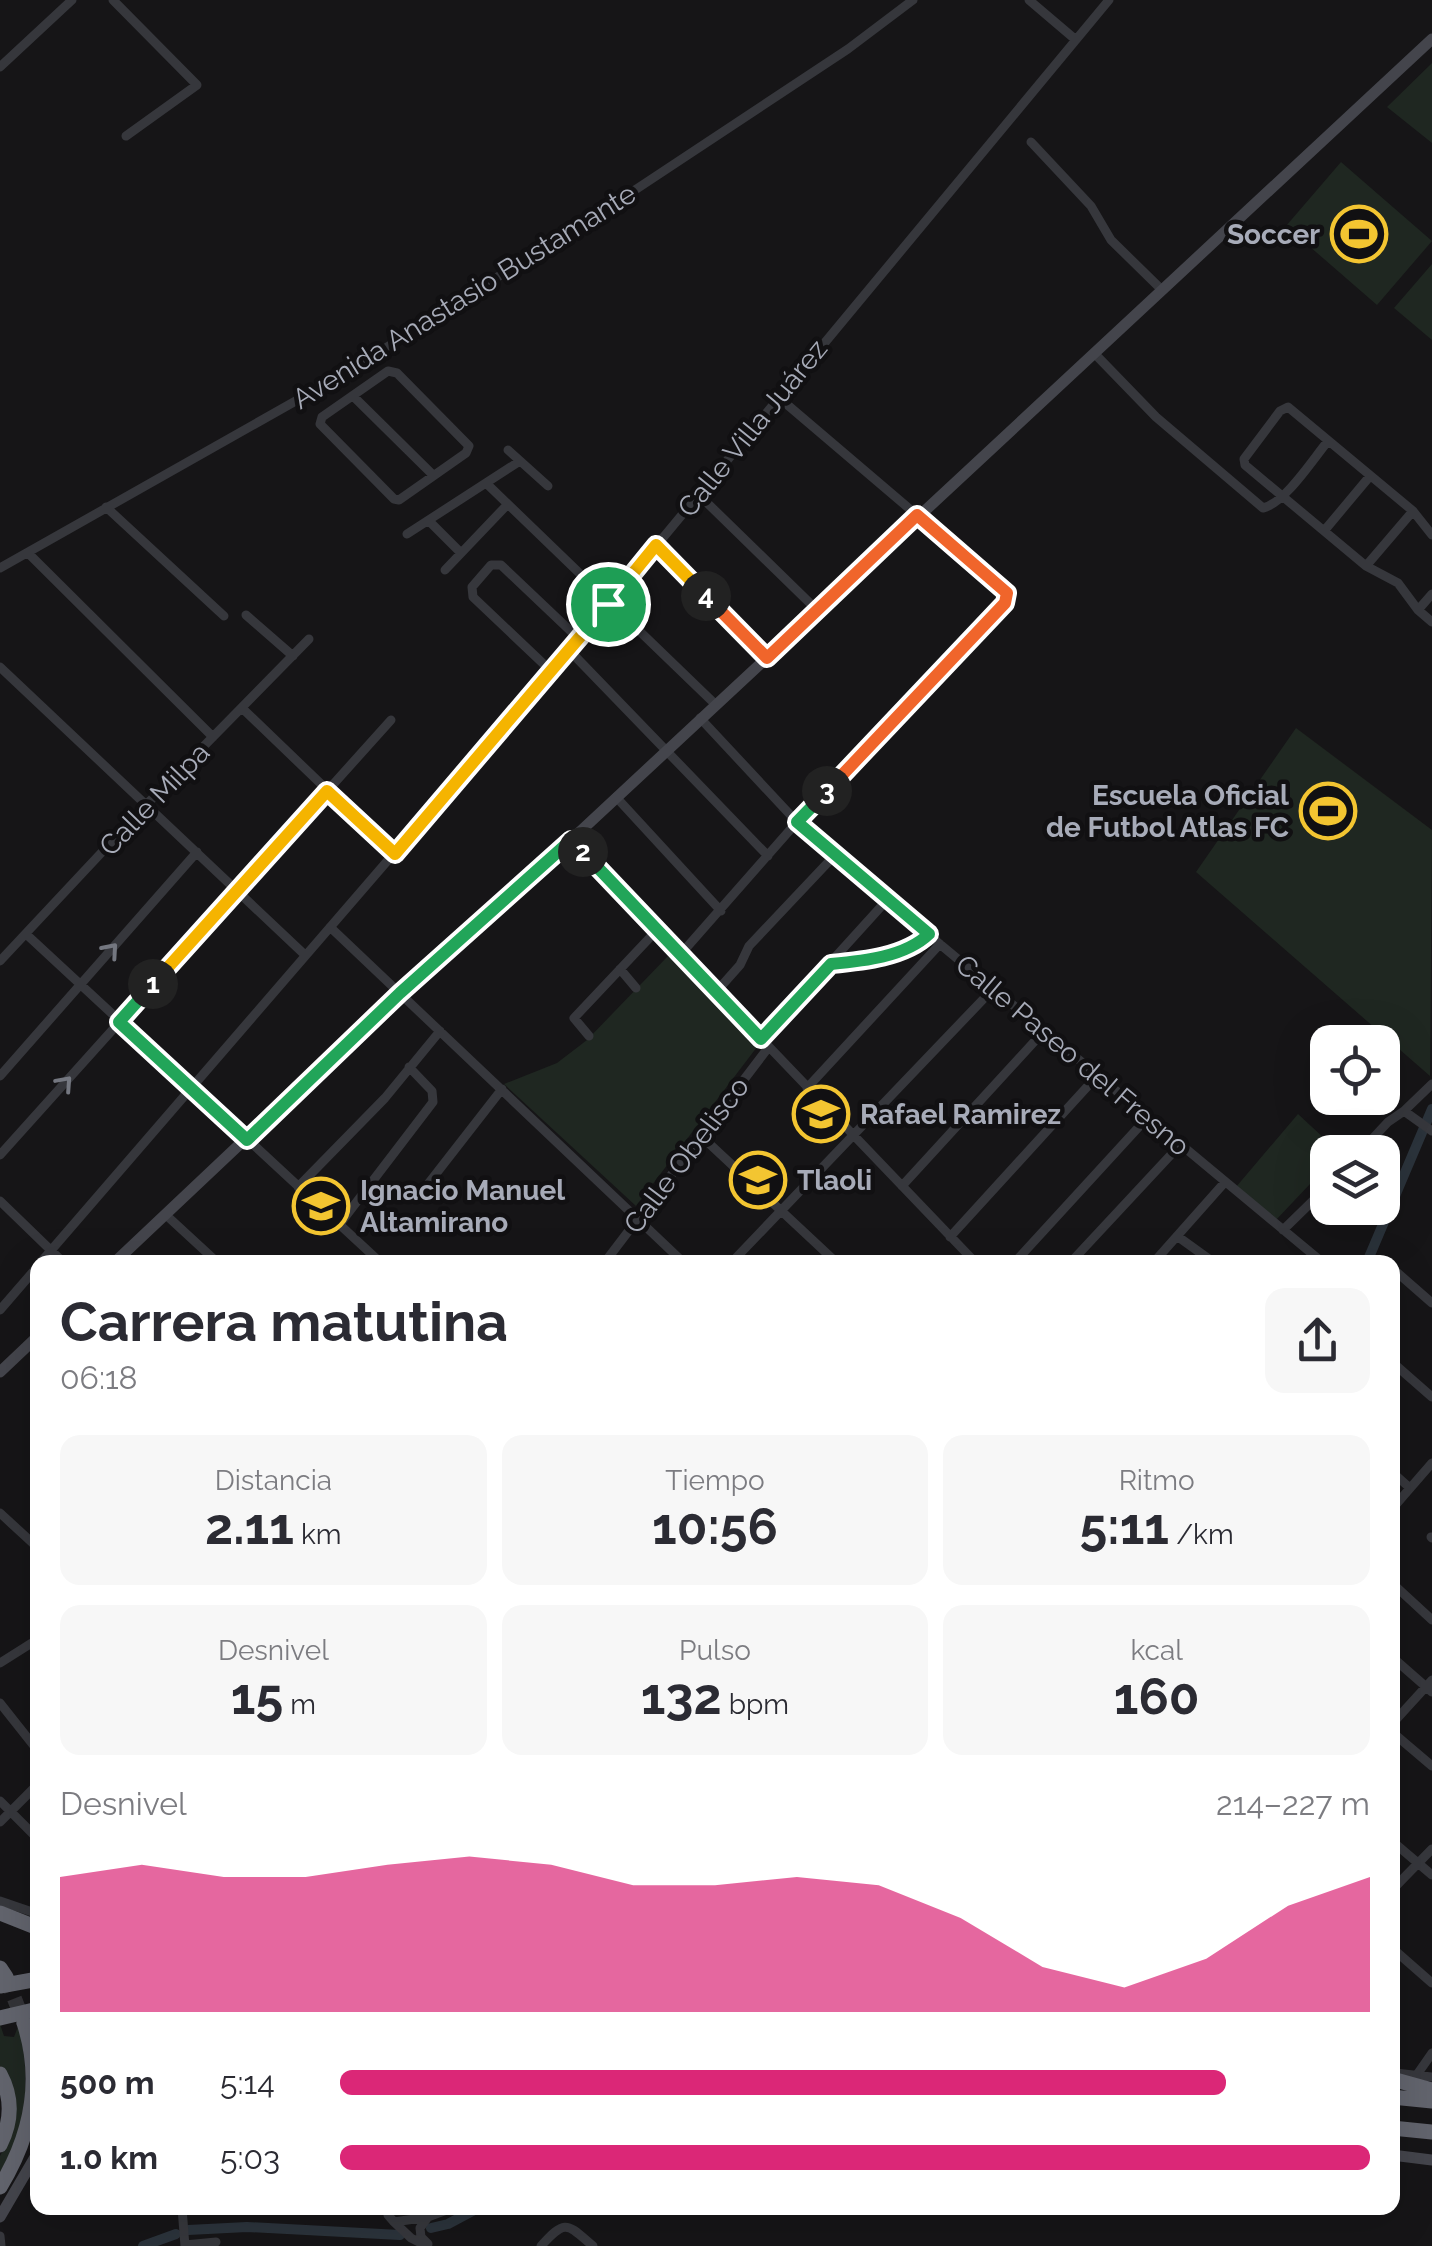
<!DOCTYPE html>
<html lang="es">
<head>
<meta charset="utf-8">
<style>
  :root { --surface:#fff; --page:#f7f7f7; --text:#2b2b33; --muted:#7c7c81; --accent:#db2777 }
  body { margin:0; font-family:Raleway,sans-serif; background:var(--page); color:var(--text); height:100vh; display:flex; flex-direction:column; font-size:38px; white-space:nowrap }
  * { box-sizing:border-box; margin:0 }
  p { font-size:32px; color:var(--muted) }
  .icon { flex:none; width:55px; height:55px; fill:none; stroke:currentColor; stroke-width:2; stroke-linecap:round; stroke-linejoin:round }
  .map { position:relative; flex:1; overflow:hidden }
  .details { position:absolute; left:30px; top:1255px; width:1370px; height:960px; display:flex; flex-direction:column; background:var(--surface); border-radius:20px; box-shadow:0 10px 40px #0002 }
  .details>* { flex:none }
  .tools { position:absolute; left:1310px; top:1025px; display:grid; gap:20px }
  .tools a { display:grid; place-items:center; width:90px; height:90px; border-radius:20px; background:var(--surface); box-shadow:0 10px 40px #0002; font-size:50px }
  .pin { position:absolute; display:grid; place-items:center; width:85px; height:85px; color:#fff; margin:-42px; border:5px solid #fff; border-radius:50%; box-shadow:0 2px 10px #0007 }
  .km { position:absolute; width:50px; height:50px; margin:-25px; border-radius:50%; background:#222; color:#fff; font-size:28px; line-height:50px; text-align:center }
  .round { display:grid; place-items:center; flex:none; width:105px; height:105px; border-radius:20px; background:var(--page) }
  .overview { display:flex; align-items:center; justify-content:space-between; height:170px; padding:0 30px }
  h1 { font-size:55px; font-weight:700; line-height:75px }
  .stats { display:grid; grid-template-columns:repeat(3,1fr); gap:15px; height:170px; padding:10px 30px }
  .stats div { display:grid; align-content:center; border-radius:20px; background:var(--page); text-align:center }
  .stats b { font-size:50px; font-weight:700 }
  .stats small { font-size:28px; font-weight:400 }
  .stats p { font-size:28px }
  .chart { height:280px; padding:20px 30px }
  .chart p { display:flex; justify-content:space-between }
  .chart svg { width:100%; height:180px; margin-top:10px; fill:var(--accent); opacity:.7 }
  ul { padding:0 30px; list-style:none; font-size:32px }
  li { display:grid; grid-template-columns:160px 120px 1fr; align-items:center; height:75px }
  li i { height:25px; border-radius:12px; background:var(--accent) }
  .map>svg:first-child { display:block }
</style>
</head>
<body>
<div class="map">
<svg width="1432" height="2246" viewBox="0 0 1432 2246">
  <rect width="100%" height="100%" fill="#161517"/>
  <path fill="#1f2721" d="M1432 63V143L1387 107Z
    M1341 162 1432 241 1377 305 1286 226Z
    M1432 264V340L1394 308Z
    M1296 728 1432 830 1430 1076 1196 872Z
    M668 956 757 1047 636 1206 504 1084 557 1063 587 1040Z
    M1298 1114 1339 1152H1328L1327 1166 1276 1220 1236 1187Z
    M0 2024 4 2036 14 2037 19 2024C30 2077 29 2125 0 2172V2156L13 2131 5 2072 0 2066Z"/>
  <g fill="none" stroke-linecap="round" stroke-linejoin="round">
    <path stroke="#2b333b" stroke-width="10" d="M1367 1262 1432 1109
      M431 2228 448 2224 478 2208
      M188 2230 247 2227 400 2235
      M143 2246 176 2234"/>
    <path stroke="#333337" stroke-width="15" stroke-dasharray="15 8" stroke-linecap="butt" d="M6 1977 24 2023"/>
    <path stroke="#36373c" stroke-width="9" d="M113 0 197 85 126 136
      M1029 0 1076 40
      M0 67 72 0
      M1031 142 1091 206 1111 240 1162 290
      M1094 353 1156 417 1263 508C1285 503 1313 459 1328 441
      M388 371 397 373 469 446 466 453 399 500 394 499 320 424 322 417Z
      M353 396 433 475
      M508 450 548 486
      M486 483 715 704
      M698 494 818 611
      M106 507 224 616
      M429 521 461 553
      M1324 531 1370 476
      M407 534 520 461
      M1432 535 1413 511 1288 407 1280 411 1244 459 1245 465 1366 566 1398 583 1418 610 1432 622
      M656 545 767 659
      M28 553 213 737
      M1366 566 1413 511
      M0 568 354 368 638 188 848 49 913 0
      M445 570 507 505
      M1418 610 1432 594
      M246 615 293 656
      M569 650 768 856
      M0 667 305 955
      M551 671 473 597 472 587 491 565H501L579 639
      M243 709 395 855
      M700 718 797 822 834 856 1322 1262
      M616 797 721 911
      M571 840 975 1262
      M330 927 683 1262
      M26 934 380 1262
      M680 955 797 822 1005 603 1006 591 777 396
      M0 961 147 804 309 639
      M831 964C863 961 905 956 929 934
      M620 969 636 988
      M716 992 740 965 749 946 834 856
      M589 1036 574 1018 657 930
      M761 1039 887 900
      M0 1076 197 852
      M807 1088 940 944
      M1404 1111 1432 1084
      M700 1135 836 1262
      M1360 1152 1388 1122 1404 1111 1432 1131
      M0 1155 391 720
      M902 1186 1044 1031
      M298 1187 385 1098 440 1031
      M421 1193 502 1089
      M0 1201 63 1262
      M166 1215 217 1262
      M339 1225 433 1102 432 1091 409 1067
      M1283 1230 1328 1186
      M1177 1236 1213 1262
      M950 1237 1097 1076
      M41 1262 579 639 1109 0
      M605 1262 768 1048
      M732 1262 993 989
      M1015 1262 1147 1118
      M1071 1262 1180 1145
      M1154 1262 1225 1182
      M1392 1268 1432 1303
      M0 1310 38 1266
      M1392 1362 1432 1397
      M1392 1472 1410 1488
      M1392 1509 1432 1463
      M0 1513 38 1548
      M1431 1537 1432 1538
      M1392 1583 1432 1620
      M1392 1657 1432 1692
      M0 1663 38 1639
      M0 1703 38 1751
      M1392 1724 1432 1680
      M1392 1732 1432 1766
      M0 1801 38 1839
      M0 1822 38 1784
      M1392 1841 1432 1875
      M1392 1890 1432 1849
      M0 1901 38 1914
      M1392 1948 1432 1983
      M1395 2073 1432 2077
      M1416 2076 1432 2053
      M182 2208 185 2246
      M387 2208 388 2215 394 2222 428 2217 452 2208
      M394 2222 411 2238 427 2246
      M0 2236 1 2246
      M428 2244 421 2237 420 2228 428 2217
      M185 2245 216 2242
      M541 2246C566 2218 567 2224 593 2246"/>
    <path stroke="#44454c" stroke-width="11" d="M115 1262 400 993 571 840 1432 39
      M0 1372 38 1336
      M1392 2155 1432 2160
      M0 2217 38 2152"/>
    <path stroke="#62646d" stroke-width="15" d="M0 1913 38 1928
      M0 1968 6 1977
      M0 1986 38 1979
      M0 2018 38 2009
      M0 2074C13 2098 12 2121 0 2145
      M1392 2079 1432 2090
      M1392 2097 1432 2101
      M1392 2128 1432 2132
      M0 2187C31 2136 43 2081 24 2023"/>
  </g>
  <defs><path id="oneway-chevron" d="M-2-3.5L2.5 0L-2 3.5" fill="none" stroke-width="1.6" stroke-linecap="round" stroke-linejoin="round" transform="scale(2.5)"/></defs>
  <g stroke="#747780">
    <use href="#oneway-chevron" transform="translate(111 950) rotate(-49)"/>
    <use href="#oneway-chevron" transform="translate(65 1083) rotate(-48)"/>
  </g>
  <g fill="none" stroke-linecap="round" stroke-linejoin="round">
    <g stroke="#fff" stroke-width="20">
      <path id="split-1" d="M153 984 327 791 395 854 608 604"/>
    </g>
    <g stroke="#fff" stroke-width="20">
      <path id="split-2" d="M153 984 119 1022 247 1140 400 993 571 840 583 852"/>
    </g>
    <g stroke="#fff" stroke-width="20">
      <path id="split-3" d="M583 852 761 1039 831 964C863 961 905 957 929 934L797 822 827 791"/>
    </g>
    <g stroke="#fff" stroke-width="20">
      <path id="split-4" d="M706 596 767 658 917 515 1007 593 1005 603 827 791"/>
    </g>
    <g stroke="#fff" stroke-width="20">
      <path id="split-5" d="M608 604 656 545 706 596"/>
    </g>
    <use href="#split-1" stroke="#f5b400" stroke-width="12"/>
    <use href="#split-2" stroke="#22a559" stroke-width="12"/>
    <use href="#split-3" stroke="#22a559" stroke-width="12"/>
    <use href="#split-4" stroke="#f0652b" stroke-width="12"/>
    <use href="#split-5" stroke="#f5b400" stroke-width="12"/>
  </g>
  <defs>
    <g id="stadium-ring" transform="scale(2.875)"><circle r="9.5" fill="#111012" stroke="#f3c531" stroke-width="1.5"/><path d="M0-5a6.5 5 0 1 0 0 10a6.5 5 0 1 0 0-10ZM-3.5-1.8h7v3.6h-7Z" fill="#f3c531"/></g>
    <g id="school-ring" transform="scale(2.875)"><circle r="9.5" fill="#111012" stroke="#f3c531" stroke-width="1.5"/><path d="M0-5L7-2L0 1L-7-2ZM-4 1L0 2.5L4 1V4Q0 6-4 4Z" fill="#f3c531"/></g>
  </defs>
  <g fill-rule="evenodd">
    <use href="#stadium-ring" x="1359" y="234"/>
    <use href="#stadium-ring" x="1328" y="811"/>
    <use href="#school-ring" x="821" y="1114"/>
    <use href="#school-ring" x="758" y="1180"/>
    <use href="#school-ring" x="321" y="1206"/>
  </g>
  <g text-anchor="middle" stroke-width="9" stroke-linejoin="round" paint-order="stroke">
    <g font-size="28" font-weight="bold" fill="#a7abb8" stroke="#111012" text-anchor="start">
      <text x="1320" y="244" text-anchor="end">Soccer</text>
      <text x="1289" y="805" text-anchor="end">Escuela Oficial<tspan x="1289" dy="32">de Futbol Atlas FC</tspan></text>
      <text x="860" y="1124">Rafael Ramirez</text>
      <text x="797" y="1190">Tlaoli</text>
      <text x="360" y="1200">Ignacio Manuel<tspan x="360" dy="32">Altamirano</tspan></text>
    </g>
    <g font-size="28" fill="#a7abb8" stroke="#111012">
      <text transform="translate(464 296) rotate(-32)" y="10">Avenida Anastasio Bustamante</text>
      <text transform="translate(752 428) rotate(-51)" y="10">Calle Villa Juárez</text>
      <text transform="translate(154 799) rotate(-46)" y="10">Calle Milpa</text>
      <text transform="translate(1073 1055) rotate(40)" y="10">Calle Paseo del Fresno</text>
      <text transform="translate(686 1155) rotate(-53)" y="10">Calle Obelisco</text>
    </g>
  </g>
</svg>
<div class="tools">
<a><svg class="icon" aria-label="locate" viewBox="0 0 24 24"><circle cx="12" cy="12" r="6"/><path d="M12 2v4M12 18v4M2 12h4M18 12h4"/></svg></a>
<a><svg class="icon" aria-label="layers" viewBox="0 0 24 24"><path d="M12 4l9 5-9 5-9-5zM3 14l9 5 9-5"/></svg></a>
</div>
<div class="pin" style="left:608px;top:604px;background:#1e9e55"><svg class="icon" aria-label="arrive" viewBox="0 0 24 24"><path d="M6 21V4h12l-3 4 3 4H6"/></svg></div>
<b class="km" style="left:153px;top:984px">1</b>
<b class="km" style="left:583px;top:852px">2</b>
<b class="km" style="left:827px;top:791px">3</b>
<b class="km" style="left:706px;top:596px">4</b>
<section class="details">
<div class="overview"><div><h1>Carrera matutina</h1><p>06:18</p></div><a class="round"><svg class="icon" aria-label="share" viewBox="0 0 24 24"><path d="M12 15V3M7 8l5-5 5 5M5 13v7h14v-7"/></svg></a></div>
<div class="stats">
<div><p>Distancia</p><b>2.11<small> km</small></b></div>
<div><p>Tiempo</p><b>10:56</b></div>
<div><p>Ritmo</p><b>5:11<small> /km</small></b></div>
</div>
<div class="stats">
<div><p>Desnivel</p><b>15<small> m</small></b></div>
<div><p>Pulso</p><b>132<small> bpm</small></b></div>
<div><p>kcal</p><b>160</b></div>
</div>
<div class="chart"><p><span>Desnivel</span>214–227 m</p>
<svg viewBox="0 0 160 44" preserveAspectRatio="none"><path d="M0 44V11L10 8L20 11L30 11L40 8L50 6L60 8L70 13L80 13L90 11L100 13L110 21L120 33L130 38L140 31L150 18L160 11V44z"/></svg>
</div>
<ul>
<li><b>500 m</b>5:14<i style="width:86%"></i></li>
<li><b>1.0 km</b>5:03<i style="width:100%"></i></li>
</ul>
</section>
</div>
</body>
</html>
